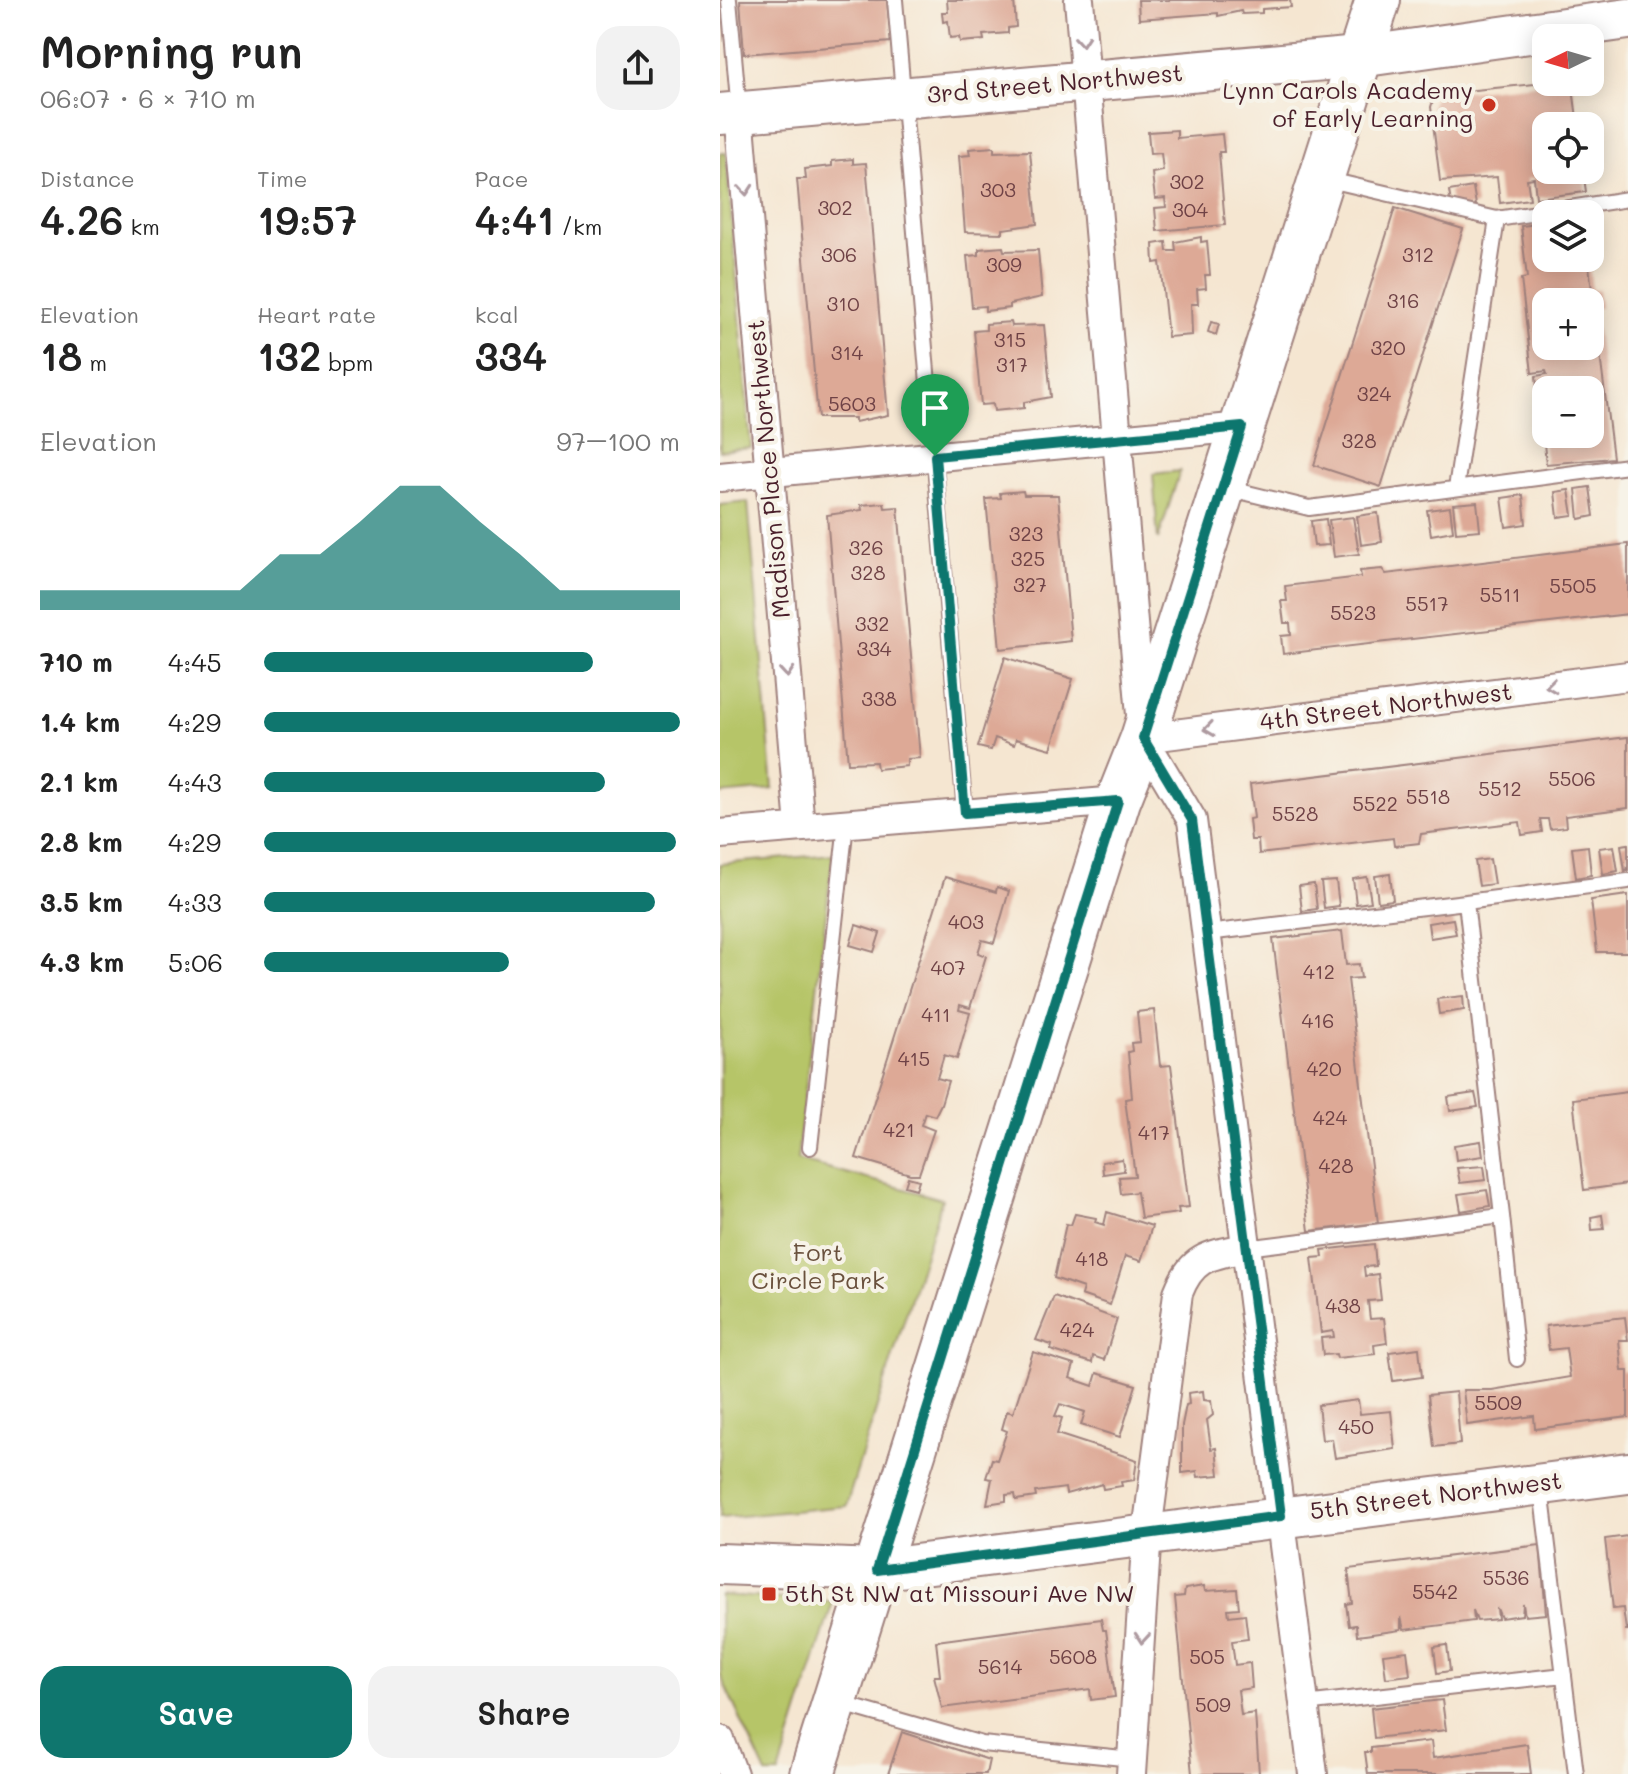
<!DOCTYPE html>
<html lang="en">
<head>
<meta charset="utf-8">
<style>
  :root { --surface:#fff; --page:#f2f2f2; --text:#222; --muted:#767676; --accent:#0f766e }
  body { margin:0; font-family:Mali,sans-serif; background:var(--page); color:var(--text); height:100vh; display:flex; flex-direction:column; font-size:30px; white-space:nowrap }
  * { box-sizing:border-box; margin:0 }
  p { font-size:26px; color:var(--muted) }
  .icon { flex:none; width:44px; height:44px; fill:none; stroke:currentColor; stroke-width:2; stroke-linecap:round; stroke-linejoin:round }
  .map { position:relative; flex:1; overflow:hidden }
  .drawer { display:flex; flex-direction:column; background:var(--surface); width:720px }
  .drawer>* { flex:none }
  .needle { width:52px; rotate:265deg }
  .controls { position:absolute; left:812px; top:24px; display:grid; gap:16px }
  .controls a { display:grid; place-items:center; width:72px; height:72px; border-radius:16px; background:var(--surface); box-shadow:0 4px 20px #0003; font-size:40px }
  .pin { position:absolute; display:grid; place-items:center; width:68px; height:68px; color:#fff; margin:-82px -34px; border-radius:50% 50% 50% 0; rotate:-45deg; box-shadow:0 0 8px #0007 }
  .pin .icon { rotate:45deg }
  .round { display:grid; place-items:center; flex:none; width:84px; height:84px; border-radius:24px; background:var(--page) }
  .summary { display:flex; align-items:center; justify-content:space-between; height:136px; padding:0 40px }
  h1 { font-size:44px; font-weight:600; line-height:60px }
  .figures { display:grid; grid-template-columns:repeat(3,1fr); gap:12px; height:136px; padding:8px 40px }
  .figures div { display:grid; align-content:center }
  .figures b { font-size:40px; font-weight:600 }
  .figures small { font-size:22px; font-weight:400 }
  .figures p { font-size:22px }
  .chart { height:224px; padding:16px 40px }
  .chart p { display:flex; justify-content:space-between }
  .chart svg { width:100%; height:144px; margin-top:8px; fill:var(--accent); opacity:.7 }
  .button { display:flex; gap:16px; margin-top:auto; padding:16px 40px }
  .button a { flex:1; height:92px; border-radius:24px; background:var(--accent); color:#fff; font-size:32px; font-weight:600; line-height:92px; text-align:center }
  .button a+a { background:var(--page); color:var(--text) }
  ul { padding:0 40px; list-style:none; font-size:26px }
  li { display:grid; grid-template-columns:128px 96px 1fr; align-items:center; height:60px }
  li i { height:20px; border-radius:10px; background:var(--accent) }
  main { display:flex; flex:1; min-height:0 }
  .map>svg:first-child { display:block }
</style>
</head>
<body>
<main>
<section class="drawer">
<div class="summary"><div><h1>Morning run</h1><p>06:07 · 6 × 710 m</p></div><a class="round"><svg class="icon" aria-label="share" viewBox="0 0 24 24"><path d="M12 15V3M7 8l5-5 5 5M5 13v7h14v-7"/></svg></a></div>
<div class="figures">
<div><p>Distance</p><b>4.26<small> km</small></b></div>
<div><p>Time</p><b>19:57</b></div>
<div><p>Pace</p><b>4:41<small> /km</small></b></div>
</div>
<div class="figures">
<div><p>Elevation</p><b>18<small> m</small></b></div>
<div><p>Heart rate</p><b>132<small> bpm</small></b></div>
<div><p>kcal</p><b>334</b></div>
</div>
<div class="chart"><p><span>Elevation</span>97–100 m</p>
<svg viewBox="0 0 160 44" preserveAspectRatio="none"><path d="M0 44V38L10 38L20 38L30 38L40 38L50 38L60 27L70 27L80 17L90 6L100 6L110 17L120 27L130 38L140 38L150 38L160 38V44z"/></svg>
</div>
<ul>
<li><b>710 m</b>4:45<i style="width:79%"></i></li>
<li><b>1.4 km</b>4:29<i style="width:100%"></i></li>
<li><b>2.1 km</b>4:43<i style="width:82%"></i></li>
<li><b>2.8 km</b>4:29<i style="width:99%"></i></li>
<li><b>3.5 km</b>4:33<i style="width:94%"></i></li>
<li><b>4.3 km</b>5:06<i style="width:59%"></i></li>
</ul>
<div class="button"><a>Save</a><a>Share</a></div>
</section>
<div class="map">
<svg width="908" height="1774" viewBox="0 0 908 1774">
  <rect width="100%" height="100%" fill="#f7f3e8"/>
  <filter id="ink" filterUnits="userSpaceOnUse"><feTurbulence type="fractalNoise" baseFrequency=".0125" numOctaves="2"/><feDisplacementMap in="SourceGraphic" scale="16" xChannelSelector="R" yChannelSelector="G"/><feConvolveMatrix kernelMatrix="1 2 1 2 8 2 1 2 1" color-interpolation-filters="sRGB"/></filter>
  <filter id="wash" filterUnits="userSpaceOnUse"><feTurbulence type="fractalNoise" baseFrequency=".006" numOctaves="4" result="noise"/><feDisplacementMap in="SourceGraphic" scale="32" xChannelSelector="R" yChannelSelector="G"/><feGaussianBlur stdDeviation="1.8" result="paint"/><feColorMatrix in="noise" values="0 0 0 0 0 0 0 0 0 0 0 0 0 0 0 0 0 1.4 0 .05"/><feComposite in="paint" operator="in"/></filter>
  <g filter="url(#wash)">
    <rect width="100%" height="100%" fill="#f5e6d1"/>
    <path fill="#b6c568" stroke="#80724a" stroke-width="2" d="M0 153H6L31 448 0 451Z
      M460 471 438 540 433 474Z
      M28 502 53 789 0 794V505Z
      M113 854 77 1160 222 1199 126 1506 0 1518V864Z
      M0 1595 113 1602 59 1774H46L1 1677Z"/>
    <g id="blocks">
      <path fill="#dda996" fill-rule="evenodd" d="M20 0H167L171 42 24 54Z
        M227 0H294L296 27 288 28V33L263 35 264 40 240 42 239 37 230 38 228 21 223 22 222 12H228Z
        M418 0H570L571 7 542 9V13L522 14 521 11 498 16V13L419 19Z
        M835 82H844L853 88 858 126H826V170H863L866 192 816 198 814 178 807 179 810 199 780 203 777 177 720 181 711 107 715 94Z
        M457 130V138L502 134 504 152H499L505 225 437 231 435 208 446 207 445 198 435 199 432 173 443 171 441 153 430 154 428 132Z
        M274 147V152L310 151 317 224 283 229V233L245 232 239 156 250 155 249 149Z
        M133 159V164L146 163 168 415 135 422V418H98L77 179H86L85 169 112 166V161Z
        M753 187 756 205 745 208 731 203 729 191Z
        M675 208 743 229 661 487 594 465Z
        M826 223V258H868L872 290H878L880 308H875L876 323 893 458 826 464 822 422 826 421V434H870V390H826V418L820 419 816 376 827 374 826 371 812 373 801 279 807 278 801 226ZM826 302H870V346H826Z
        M481 237V242L487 241 490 275H485L486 288 477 289 478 304H471L472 335 448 337 440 262 434 263 433 244 446 242 447 251H456L455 242Z
        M283 247 284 251 318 250 322 297 290 304V308L265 311V306L252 307 247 256 259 255V249Z
        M291 322 292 326 324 325 331 397 304 402V408L274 411 273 404 261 405 254 331 266 330V324Z
        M491 322 499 324 496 335 488 332Z
        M870 487 874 516 859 519 856 489Z
        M849 490 853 515 838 517 835 492Z
        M303 491 304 495H338L351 641 280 649 266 499 281 498 280 493Z
        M803 495 806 524 786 527 782 498Z
        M757 502 760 530 736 532 733 504Z
        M164 503 165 508 178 507 200 758 187 759V766L157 769 156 762 128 763 107 515 142 510 141 505Z
        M730 507 733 531 711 535 707 510Z
        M658 513 662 542 641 545 637 516Z
        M633 517 639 554 614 557 609 520Z
        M606 519 609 545 594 546 591 521Z
        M908 544V614L563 654 561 636 571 635 570 623H564L561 601H567L565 586 641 577 640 571 662 569 666 574Z
        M285 657 353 679 331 749 296 739 294 745 275 738 271 750 258 747Z
        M908 737V808L845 816 846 827 830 829 828 819H820L822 832 802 835 800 822 701 834 699 843 674 846 673 838 539 854 538 840H531L529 819 534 818 530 784Z
        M908 844V870L905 871 901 845Z
        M868 846 871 875 856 878 852 848Z
        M894 846 898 871 883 874 879 848Z
        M770 859 774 884 759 886 755 861Z
        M670 874 673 900 658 902 655 876Z
        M225 877 276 892 277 887 289 891 274 943 262 940 258 953 266 956 250 1008 240 1005 239 1010 250 1013 237 1059 224 1055 217 1078 228 1081 221 1104 215 1116 205 1113 201 1125 214 1130 199 1174H190L136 1158Z
        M647 877 651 902 636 904 633 879Z
        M616 881 619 906 604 908 601 882Z
        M594 884 597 909 582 911 579 886Z
        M908 895V952H877L871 900Z
        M733 919 736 934 710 938 708 923Z
        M136 925 160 933 154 952 130 945Z
        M622 931 626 965 639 964 641 978 628 979 658 1223 589 1231 553 939Z
        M743 996 744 1010 719 1014 717 999Z
        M434 1010 440 1066 451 1065 469 1207 458 1208 459 1213 421 1218 417 1192 401 1194 399 1177 415 1176 405 1099 412 1098 408 1052 412 1051 411 1043 420 1042 417 1012Z
        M908 1092V1184L864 1190 853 1099Z
        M755 1093 758 1107 730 1111 728 1097Z
        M761 1141 763 1156 736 1160 734 1145Z
        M402 1159 404 1171 383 1174 382 1162Z
        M764 1166 766 1180 740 1183 737 1168Z
        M188 1177 199 1180 196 1189 185 1186Z
        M767 1190 770 1206 741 1211 738 1194Z
        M387 1212 432 1226 421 1261 405 1256 390 1305 361 1295 363 1288 334 1278 346 1224 351 1225 355 1214 376 1218 375 1222 384 1225Z
        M882 1215 884 1229 872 1230 871 1217Z
        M654 1244 656 1266 644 1267 645 1276 658 1274 661 1300 648 1301 649 1311 650 1319 664 1318 667 1343 654 1345 655 1354 617 1358 616 1354 603 1355 601 1338 614 1337 613 1331 601 1333 592 1258 603 1257 602 1250Z
        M334 1296 397 1319 384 1360 373 1356 372 1363 331 1350 332 1345 316 1340Z
        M905 1317 908 1340H899L902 1371H908V1417L815 1429 814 1416 747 1425 743 1390H772L850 1377 846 1348 829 1350 826 1326Z
        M699 1348 702 1377 673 1381 669 1352Z
        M313 1352 354 1365 350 1378 373 1386 377 1373 416 1385 400 1437 361 1425 365 1412 340 1404 335 1416 342 1418 337 1434 417 1460 414 1480 401 1482 402 1486 383 1489 382 1484 346 1494 345 1488 315 1492 316 1497 296 1500 295 1494 286 1495V1501L267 1504 272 1479 266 1478 272 1459 277 1460 287 1431 282 1429 287 1411 293 1413Z
        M483 1391 484 1400 491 1401 493 1415 487 1420 491 1449 496 1448 499 1475 478 1477 477 1471 462 1473V1425L466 1405 469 1404 468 1393Z
        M736 1392 740 1444 714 1447 708 1395Z
        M638 1400 640 1414 671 1411 675 1449 615 1458 612 1439 602 1440 598 1405Z
        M908 1536V1630H906L903 1608 893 1609 885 1539Z
        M820 1545 826 1614 805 1616 803 1604 802 1615 781 1618 777 1608 778 1619 757 1621 753 1610 754 1621 684 1630 681 1617V1630L637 1636 636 1625 629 1626 626 1604 632 1603 628 1569Z
        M484 1586 485 1591 517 1589 519 1608 508 1609 509 1616 525 1614 528 1639 512 1641 515 1665 530 1663 532 1688 518 1690 521 1715 535 1713 539 1774H472L455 1597 464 1596 465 1589Z
        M381 1619 383 1630H386L395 1697 371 1700 370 1689 222 1708 214 1676H220L216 1641Z
        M727 1645 730 1671 717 1673 714 1647Z
        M687 1651 690 1675 666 1678 663 1654Z
        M722 1700 726 1730 654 1738 651 1708Z
        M182 1732 269 1760 266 1774H168Z
        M711 1741 713 1758 807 1744 811 1774H648L645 1752H651V1748Z"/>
    </g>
  </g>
  <g filter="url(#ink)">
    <use href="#blocks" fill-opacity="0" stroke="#a0827e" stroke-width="2"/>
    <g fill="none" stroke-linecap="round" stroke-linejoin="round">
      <g stroke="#a0827e" stroke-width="18">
        <path id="lane" d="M9 0 19 111
          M175 0 245 813
          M605 179 777 219 908 199
          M507 488 589 508 908 466
          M736 488 777 219
          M487 933 746 902
          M90 1147 126 824
          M782 1216 797 1359
          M526 1248 782 1216 746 902 908 881
          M821 1489 856 1774
          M119 1703 262 1744 413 1759
          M584 1704 844 1675"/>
      </g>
      <g stroke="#a0827e" stroke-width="32">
        <path id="street" d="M359 0 423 738 472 820 593 1774
          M19 112 80 827
          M0 477 522 427
          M423 738 908 676
          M0 834 398 801
          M0 1740 13 1774
          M411 1774 427 1532 458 1293C472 1256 490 1255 526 1248"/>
      </g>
      <g stroke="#a0827e" stroke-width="44">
        <path id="secondary" d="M0 114 639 57 908 19
          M0 1564 157 1570 908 1473"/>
      </g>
      <g stroke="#a0827e" stroke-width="48">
        <path id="primary" d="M92 1774 398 801 423 738 658 0"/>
      </g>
      <use href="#lane" stroke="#fff" stroke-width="14"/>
      <use href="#street" stroke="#fff" stroke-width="28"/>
      <use href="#secondary" stroke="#fff" stroke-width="40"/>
      <use href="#primary" stroke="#fff" stroke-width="44"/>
    </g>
    <defs><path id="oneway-chevron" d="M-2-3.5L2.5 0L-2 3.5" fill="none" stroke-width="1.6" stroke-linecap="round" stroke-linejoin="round" transform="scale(2)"/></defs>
    <g stroke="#ae9aa0">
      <use href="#oneway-chevron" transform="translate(362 41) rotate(85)"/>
      <use href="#oneway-chevron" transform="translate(26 190) rotate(85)"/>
      <use href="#oneway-chevron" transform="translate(67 672) rotate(85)"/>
      <use href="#oneway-chevron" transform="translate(831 686) rotate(173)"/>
      <use href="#oneway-chevron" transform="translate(489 729) rotate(172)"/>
      <use href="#oneway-chevron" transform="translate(422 1638) rotate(95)"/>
    </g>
  </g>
  <g fill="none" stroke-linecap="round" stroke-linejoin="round" filter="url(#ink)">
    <g stroke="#fff" stroke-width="16">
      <path id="route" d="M522 427 423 738 472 820 561 1516 157 1570 398 801 245 813 215 456Z"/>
    </g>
    <use href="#route" stroke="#0f766e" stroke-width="10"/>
  </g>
  <g fill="#c8321e" stroke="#f7f3e8" stroke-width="3">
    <circle cx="769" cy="105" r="8"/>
    <rect x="41" y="1586" width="16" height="16" rx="4"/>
  </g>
  <g text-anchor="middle" stroke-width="8" stroke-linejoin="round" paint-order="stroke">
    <g font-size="20" fill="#6f4246">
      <text x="467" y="189">302</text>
      <text x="278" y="197">303</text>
      <text x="115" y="215">302</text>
      <text x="470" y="217">304</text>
      <text x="119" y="262">306</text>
      <text x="698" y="262">312</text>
      <text x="284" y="272">309</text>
      <text x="683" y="308">316</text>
      <text x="123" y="311">310</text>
      <text x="290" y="347">315</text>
      <text x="668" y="355">320</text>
      <text x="127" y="360">314</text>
      <text x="292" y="372">317</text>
      <text x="654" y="401">324</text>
      <text x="132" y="411">5603</text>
      <text x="639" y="448">328</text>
      <text x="306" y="541">323</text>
      <text x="146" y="555">326</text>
      <text x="308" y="566">325</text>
      <text x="148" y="580">328</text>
      <text x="310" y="592">327</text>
      <text x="853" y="593">5505</text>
      <text x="780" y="602">5511</text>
      <text x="707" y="611">5517</text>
      <text x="633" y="620">5523</text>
      <text x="152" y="631">332</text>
      <text x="154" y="656">334</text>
      <text x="159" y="706">338</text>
      <text x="852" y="786">5506</text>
      <text x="780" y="796">5512</text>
      <text x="708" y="804">5518</text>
      <text x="655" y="811">5522</text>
      <text x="575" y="821">5528</text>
      <text x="246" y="929">403</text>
      <text x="228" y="975">407</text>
      <text x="599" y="979">412</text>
      <text x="216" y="1022">411</text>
      <text x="598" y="1028">416</text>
      <text x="194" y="1066">415</text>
      <text x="604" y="1076">420</text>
      <text x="610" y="1125">424</text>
      <text x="179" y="1137">421</text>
      <text x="434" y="1140">417</text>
      <text x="616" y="1173">428</text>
      <text x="372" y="1266">418</text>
      <text x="623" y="1313">438</text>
      <text x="357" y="1337">424</text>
      <text x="778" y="1410">5509</text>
      <text x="636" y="1434">450</text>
      <text x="786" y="1585">5536</text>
      <text x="715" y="1599">5542</text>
      <text x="353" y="1664">5608</text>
      <text x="487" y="1664">505</text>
      <text x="280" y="1674">5614</text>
      <text x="493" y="1712">509</text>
    </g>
    <g font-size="24" fill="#4a1f2b" stroke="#f7f3e8">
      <text transform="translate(335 84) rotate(-5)" y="8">3rd Street Northwest</text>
      <text transform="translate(49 469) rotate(-95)" y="8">Madison Place Northwest</text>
      <text transform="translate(666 707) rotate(-7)" y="8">4th Street Northwest</text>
      <text transform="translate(716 1496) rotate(-7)" y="8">5th Street Northwest</text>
    </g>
    <g font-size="24" fill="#4a1f2b" stroke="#f7f3e8" text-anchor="end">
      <text x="753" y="99">Lynn Carols Academy<tspan x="753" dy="28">of Early Learning</tspan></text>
      <text x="65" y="1602" text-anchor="start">5th St NW at Missouri Ave NW</text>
    </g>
    <g font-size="24" fill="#6a513d" stroke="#f7f3e8">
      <text x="98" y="1261">Fort<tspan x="98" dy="28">Circle Park</tspan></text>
    </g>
  </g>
</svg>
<div class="controls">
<a><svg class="needle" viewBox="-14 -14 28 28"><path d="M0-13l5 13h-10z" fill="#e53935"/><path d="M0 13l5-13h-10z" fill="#767676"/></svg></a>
<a><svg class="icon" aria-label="locate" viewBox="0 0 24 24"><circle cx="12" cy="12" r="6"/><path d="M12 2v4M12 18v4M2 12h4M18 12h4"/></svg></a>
<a><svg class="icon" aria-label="layers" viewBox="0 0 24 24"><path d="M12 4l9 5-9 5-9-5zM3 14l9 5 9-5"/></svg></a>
<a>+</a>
<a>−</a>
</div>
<div class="pin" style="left:215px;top:456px;background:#1e9e55"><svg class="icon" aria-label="arrive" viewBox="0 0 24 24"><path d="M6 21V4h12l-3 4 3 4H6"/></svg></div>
</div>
</main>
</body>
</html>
